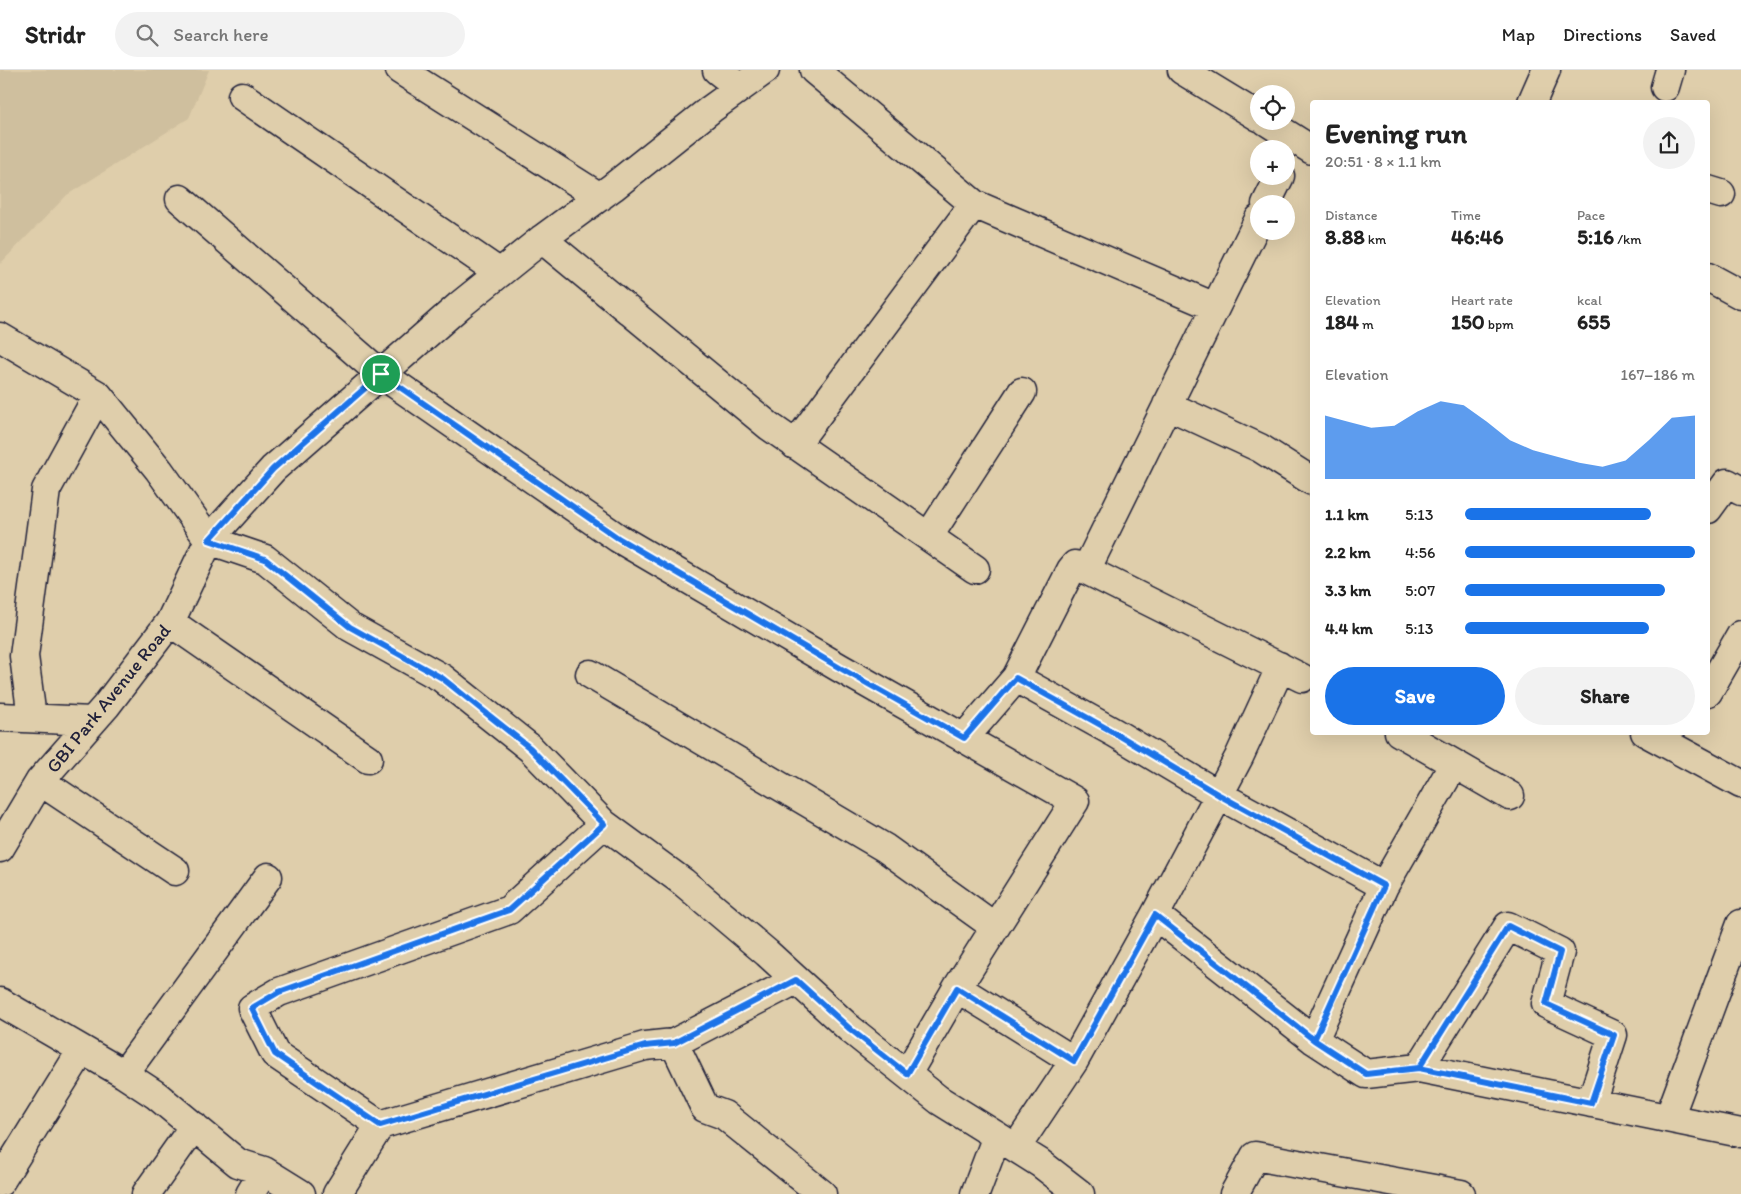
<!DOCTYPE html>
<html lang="en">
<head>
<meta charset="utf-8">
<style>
  :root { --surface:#fff; --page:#f2f2f2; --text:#222; --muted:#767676; --line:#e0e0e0; --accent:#1a73e8 }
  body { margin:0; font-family:Itim,sans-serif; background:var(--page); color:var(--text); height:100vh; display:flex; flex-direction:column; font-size:19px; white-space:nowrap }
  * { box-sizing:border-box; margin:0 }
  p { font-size:16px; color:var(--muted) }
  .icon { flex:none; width:28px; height:28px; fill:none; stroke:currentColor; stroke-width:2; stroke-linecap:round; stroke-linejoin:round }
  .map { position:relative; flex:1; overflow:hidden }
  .details { position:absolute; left:1310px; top:30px; width:400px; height:635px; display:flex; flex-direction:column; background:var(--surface); border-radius:5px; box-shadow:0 5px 20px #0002 }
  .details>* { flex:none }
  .controls { position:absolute; left:1250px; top:15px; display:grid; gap:10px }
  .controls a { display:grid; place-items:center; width:45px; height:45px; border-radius:50%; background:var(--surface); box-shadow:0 5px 20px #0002; font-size:25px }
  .pin { position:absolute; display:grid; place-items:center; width:42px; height:42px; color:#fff; margin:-21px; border:2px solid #fff; border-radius:50%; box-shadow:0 1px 5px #0007 }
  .round { display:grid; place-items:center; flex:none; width:52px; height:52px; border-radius:26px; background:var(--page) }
  .head { display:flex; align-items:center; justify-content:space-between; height:85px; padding:0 15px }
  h1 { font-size:28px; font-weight:700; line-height:38px }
  .figures { display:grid; grid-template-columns:repeat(3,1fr); gap:8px; height:85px; padding:5px 15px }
  .figures div { display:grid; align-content:center }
  .figures b { font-size:21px; font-weight:700 }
  .figures small { font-size:14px; font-weight:400 }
  .figures p { font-size:14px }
  .chart { height:140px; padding:10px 15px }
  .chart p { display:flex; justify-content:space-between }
  .chart svg { width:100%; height:90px; margin-top:5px; fill:var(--accent); opacity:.7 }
  .action { display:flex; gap:10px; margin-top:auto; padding:10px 15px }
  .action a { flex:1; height:58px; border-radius:30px; background:var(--accent); color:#fff; font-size:20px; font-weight:700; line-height:58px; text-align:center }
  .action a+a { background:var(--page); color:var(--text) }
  ul { padding:0 15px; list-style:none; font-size:16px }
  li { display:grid; grid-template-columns:80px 60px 1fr; align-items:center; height:38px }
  li i { height:12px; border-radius:6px; background:var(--accent) }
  header { display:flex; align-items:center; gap:30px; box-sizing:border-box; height:70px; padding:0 25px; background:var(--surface); border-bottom:1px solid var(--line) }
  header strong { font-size:24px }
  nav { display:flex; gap:28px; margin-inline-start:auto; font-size:18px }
  .search { width:350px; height:45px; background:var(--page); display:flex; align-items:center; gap:12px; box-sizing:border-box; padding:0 18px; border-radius:28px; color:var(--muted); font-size:19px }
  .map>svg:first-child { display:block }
</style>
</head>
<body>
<header>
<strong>Stridr</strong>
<div class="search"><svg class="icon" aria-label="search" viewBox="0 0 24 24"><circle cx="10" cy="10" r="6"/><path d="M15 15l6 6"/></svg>Search here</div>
<nav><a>Map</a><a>Directions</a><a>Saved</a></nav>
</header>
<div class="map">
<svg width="1741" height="1124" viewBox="0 0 1741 1124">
  <rect width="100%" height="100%" fill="#dfceab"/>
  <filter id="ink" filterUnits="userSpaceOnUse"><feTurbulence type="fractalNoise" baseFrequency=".02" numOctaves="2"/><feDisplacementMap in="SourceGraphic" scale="10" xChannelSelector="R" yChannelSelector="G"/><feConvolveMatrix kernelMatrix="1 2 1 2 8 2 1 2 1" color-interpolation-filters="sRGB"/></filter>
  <g filter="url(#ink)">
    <path fill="#cfbf9e" d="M0 0H209L189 48 67 125 0 194Z"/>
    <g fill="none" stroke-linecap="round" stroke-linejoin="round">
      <g stroke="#22223b" stroke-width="31">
        <path id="street" d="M400 0 600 127
          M717 0 740 18
          M765 0 711 39 613 117 542 169 460 235 273 399 209 470 265 489 350 557 442 608 530 678 604 754 683 812 767 883 850 959 939 1030 1040 1093 1080 1124
          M814 0 974 134 1215 237
          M1182 0 1259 47
          M1665 17 1670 0
          M242 26 500 203
          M1532 32 1546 0
          M1266 51 1312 80
          M1708 120 1721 124
          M180 129 381 304 618 468 840 598 1075 731 957 918
          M1266 134 1280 106
          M1259 149 1086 500 1302 608
          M542 169 769 356 975 499
          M1708 207 1741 225
          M0 267 98 325 159 400 209 470 170 552 106 636 40 711 0 778
          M1167 335 1260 378 1312 411
          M795 375 974 134
          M1708 439 1727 413 1741 421
          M929 466 1022 322
          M170 552 368 689
          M590 604 885 778 995 857
          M1016 608 1115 663 1219 725 1384 816
          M1708 622 1741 565
          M0 647 92 651
          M32 648 24 586 46 420 98 325
          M1399 662 1510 726
          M1645 662 1741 714
          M964 668 1016 608 1071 500 1075 495
          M40 711 175 801
          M1155 845 1314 970 1366 1004 1419 998
          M0 932 124 1004 156 1025 238 1093 264 1101 301 1124
          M1314 970 1384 816 1454 694
          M674 973 705 1038 724 1045 822 1124
          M124 1004 268 807
          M907 1004 957 918 1074 991
          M1591 1033 1613 965 1546 934 1560 882 1508 856 1419 998 1741 1063
          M1669 1048 1741 854
          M380 1055 275 984 252 938 279 922 509 840 604 754
          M1016 1078 1074 991 1155 845 1239 687 1276 607 1279 596
          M0 1112 82 980
          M146 1124 194 1056
          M250 1124 264 1101
          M337 1124 380 1055 645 976 674 973 796 910
          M975 1124 997 1066
          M1234 1124 1255 1086 1461 1124"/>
      </g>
      <use href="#street" stroke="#dfceab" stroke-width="28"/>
    </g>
  </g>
  <g fill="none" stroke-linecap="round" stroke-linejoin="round" filter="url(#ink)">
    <g stroke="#fff" stroke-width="10">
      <path id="route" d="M381 304 273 399 209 470 265 489 350 557 442 608 530 678 604 754 509 840 279 922 252 938 275 984 380 1055 645 976 674 973 796 910 850 959 907 1004 957 918 1074 991 1155 845 1314 970 1366 1004 1419 998 1508 856 1560 882 1546 934 1614 965 1591 1033 1419 998 1366 1004 1314 970 1384 816 1219 725 1115 663 1016 608 964 668 840 598 618 468 381 304"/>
    </g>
    <use href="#route" stroke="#1a73e8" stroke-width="6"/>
  </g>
  <g text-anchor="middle" stroke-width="5" stroke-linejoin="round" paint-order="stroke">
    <g font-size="19" fill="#22223b" stroke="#dfceab">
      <text transform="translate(108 628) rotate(-51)" y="7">GBI Park Avenue Road</text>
    </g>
  </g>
</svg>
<div class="controls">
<a><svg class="icon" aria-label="locate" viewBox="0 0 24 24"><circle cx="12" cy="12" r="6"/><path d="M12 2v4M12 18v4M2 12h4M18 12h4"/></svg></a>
<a>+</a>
<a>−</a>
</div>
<div class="pin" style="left:381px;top:304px;background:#1e9e55"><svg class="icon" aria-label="arrive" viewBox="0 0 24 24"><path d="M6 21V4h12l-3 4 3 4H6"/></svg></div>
<section class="details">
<div class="head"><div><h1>Evening run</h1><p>20:51 · 8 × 1.1 km</p></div><a class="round"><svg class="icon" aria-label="share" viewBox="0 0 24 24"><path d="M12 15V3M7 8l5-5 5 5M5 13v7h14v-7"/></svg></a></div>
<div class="figures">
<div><p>Distance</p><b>8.88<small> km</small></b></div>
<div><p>Time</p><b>46:46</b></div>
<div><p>Pace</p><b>5:16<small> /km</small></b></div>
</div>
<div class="figures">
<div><p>Elevation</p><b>184<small> m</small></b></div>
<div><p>Heart rate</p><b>150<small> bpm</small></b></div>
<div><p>kcal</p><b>655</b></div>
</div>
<div class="chart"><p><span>Elevation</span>167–186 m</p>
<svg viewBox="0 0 160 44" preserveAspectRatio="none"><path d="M0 44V13L10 16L20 19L30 18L40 11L50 6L60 8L70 16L80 25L90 30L100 33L110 36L120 38L130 35L140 25L150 14L160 13V44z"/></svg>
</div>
<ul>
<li><b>1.1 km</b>5:13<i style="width:81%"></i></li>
<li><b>2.2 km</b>4:56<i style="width:100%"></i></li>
<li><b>3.3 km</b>5:07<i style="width:87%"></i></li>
<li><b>4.4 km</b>5:13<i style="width:80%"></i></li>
</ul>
<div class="action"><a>Save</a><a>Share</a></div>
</section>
</div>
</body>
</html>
